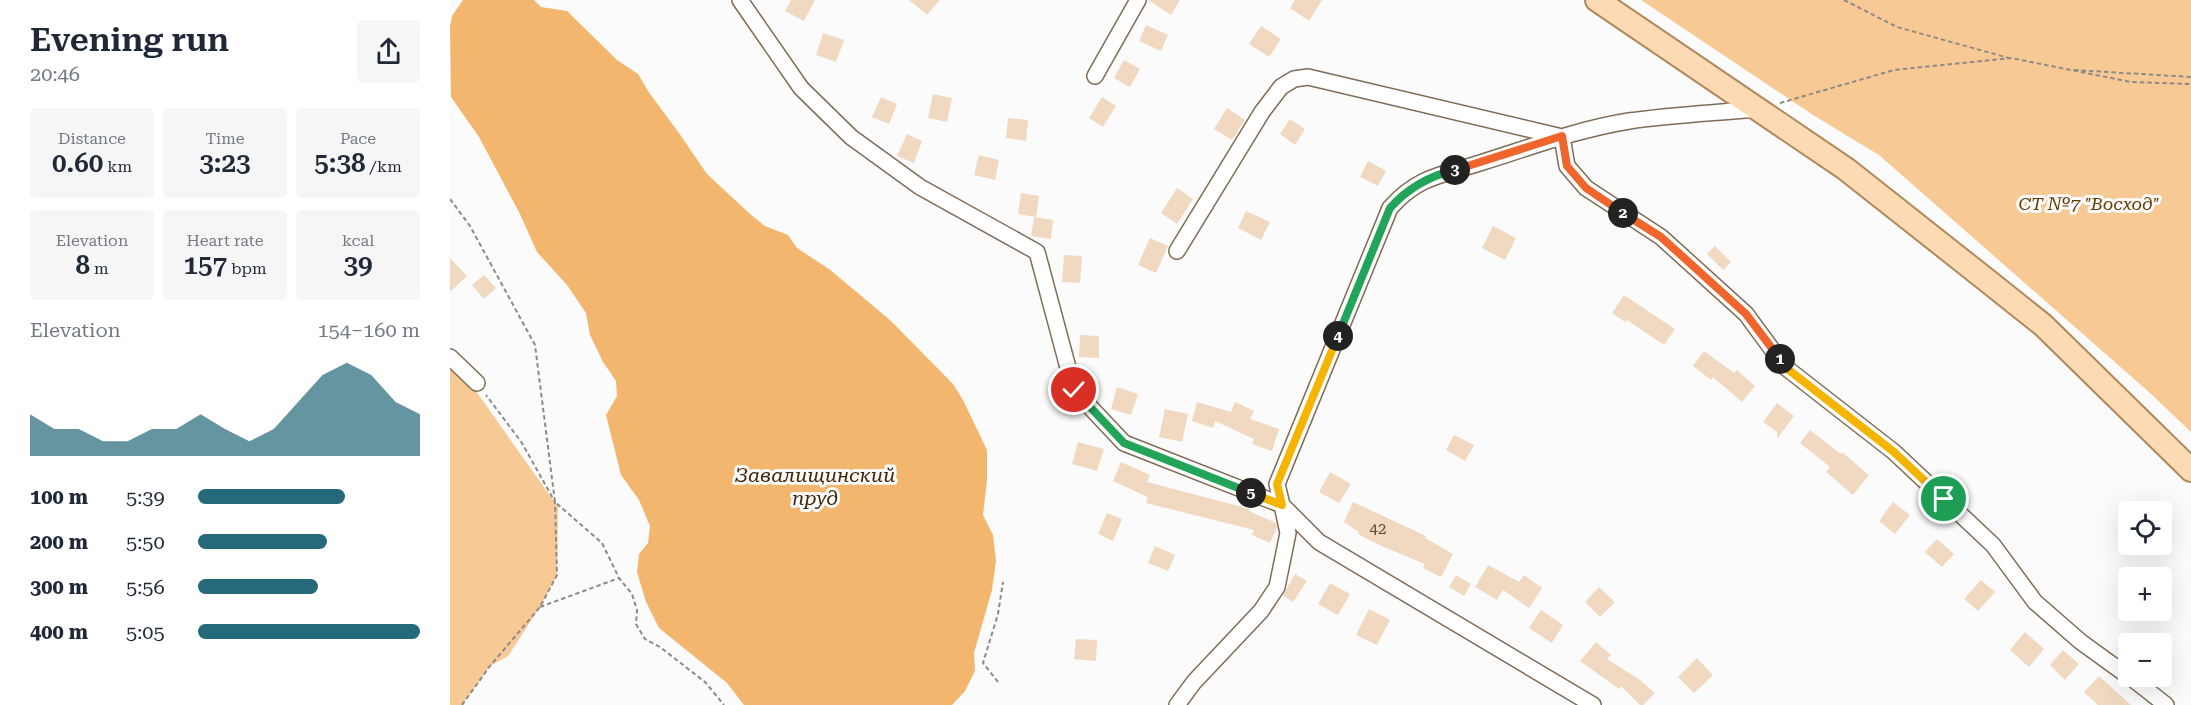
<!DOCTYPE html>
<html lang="en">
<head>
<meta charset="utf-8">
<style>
  :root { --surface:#fff; --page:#f6f6f7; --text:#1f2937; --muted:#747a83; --accent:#26697b }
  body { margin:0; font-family:"Roboto Serif",serif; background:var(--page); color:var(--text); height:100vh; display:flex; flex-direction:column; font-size:22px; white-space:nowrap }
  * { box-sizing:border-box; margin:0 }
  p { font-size:20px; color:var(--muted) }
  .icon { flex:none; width:33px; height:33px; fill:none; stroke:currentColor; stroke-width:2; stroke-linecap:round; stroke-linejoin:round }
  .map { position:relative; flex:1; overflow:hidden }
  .sheet { display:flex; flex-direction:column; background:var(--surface); width:450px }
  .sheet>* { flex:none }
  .controls { position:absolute; left:1668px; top:501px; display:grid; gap:12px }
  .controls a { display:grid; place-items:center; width:54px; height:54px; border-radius:6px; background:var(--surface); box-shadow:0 6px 24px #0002; font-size:30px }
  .pin { position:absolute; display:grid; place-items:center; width:51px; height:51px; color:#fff; margin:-26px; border:3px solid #fff; border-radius:50%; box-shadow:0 2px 6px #0007 }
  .km { position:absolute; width:30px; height:30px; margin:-15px; border-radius:50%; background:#222; color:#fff; font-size:16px; line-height:30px; text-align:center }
  .round { display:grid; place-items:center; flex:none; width:63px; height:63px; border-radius:6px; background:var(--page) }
  .head { display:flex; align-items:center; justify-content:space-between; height:102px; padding:0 30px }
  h1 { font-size:33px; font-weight:600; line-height:45px }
  .figures { display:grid; grid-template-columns:repeat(3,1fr); gap:9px; height:102px; padding:6px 30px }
  .figures div { display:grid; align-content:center; border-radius:6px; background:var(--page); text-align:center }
  .figures b { font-size:26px; font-weight:600 }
  .figures small { font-size:16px; font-weight:400 }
  .figures p { font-size:16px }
  .chart { height:168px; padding:12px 30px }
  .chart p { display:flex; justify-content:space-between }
  .chart svg { width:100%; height:108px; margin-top:6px; fill:var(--accent); opacity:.7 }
  ul { padding:0 30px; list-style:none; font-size:20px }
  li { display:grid; grid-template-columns:96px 72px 1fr; align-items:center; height:45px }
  li i { height:15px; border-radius:8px; background:var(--accent) }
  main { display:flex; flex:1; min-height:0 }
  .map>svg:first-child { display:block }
</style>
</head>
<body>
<main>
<section class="sheet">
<div class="head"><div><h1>Evening run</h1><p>20:46</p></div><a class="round"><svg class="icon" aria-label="share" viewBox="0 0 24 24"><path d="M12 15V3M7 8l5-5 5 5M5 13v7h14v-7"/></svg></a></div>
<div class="figures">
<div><p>Distance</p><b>0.60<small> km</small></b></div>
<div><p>Time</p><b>3:23</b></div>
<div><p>Pace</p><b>5:38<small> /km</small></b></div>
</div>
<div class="figures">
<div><p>Elevation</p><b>8<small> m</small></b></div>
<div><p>Heart rate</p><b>157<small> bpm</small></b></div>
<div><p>kcal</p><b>39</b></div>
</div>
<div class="chart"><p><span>Elevation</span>154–160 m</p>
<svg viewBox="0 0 160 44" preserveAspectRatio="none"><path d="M0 44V27L10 33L20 33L30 38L40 38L50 33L60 33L70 27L80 33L90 38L100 33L110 22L120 11L130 6L140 11L150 22L160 27V44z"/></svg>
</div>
<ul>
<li><b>100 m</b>5:39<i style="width:66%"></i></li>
<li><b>200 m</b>5:50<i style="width:58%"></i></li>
<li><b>300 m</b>5:56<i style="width:54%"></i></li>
<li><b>400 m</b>5:05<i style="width:100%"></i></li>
</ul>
</section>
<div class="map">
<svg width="1741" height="705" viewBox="0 0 1741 705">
  <rect width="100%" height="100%" fill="#fbfbfb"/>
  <path fill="#f7c995" d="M1191 0H1741V432L1700 393 1429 155 1363 115Z
    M0 364 23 387 108 507 107 575 90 607 58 656 40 666 12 705H0Z"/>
  <path fill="#f3b66f" d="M13 0H84L91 7 117 11 167 60 188 74 200 94 229 133 257 174 300 214 315 226 338 235 347 248 379 269 440 320 503 384 513 400 537 450V480L533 515 543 535 546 561 542 590 524 653 525 671 515 691 502 705H294L277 683 209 628 196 602 187 572 189 554 198 543 200 526 189 500 171 475 156 415 167 396 166 381 153 362 140 335 136 313 117 285 87 252 69 212 29 137 1 97 0 27 2 16Z"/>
  <path fill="#f0d9c0" d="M341 0H365L354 21 335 11Z
    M459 0H490L477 15Z
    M698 0H730L721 15Z
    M845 0H872L859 21 840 8Z
    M696 25 718 35 711 51 689 41Z
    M811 26 831 39 819 57 799 44Z
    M373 33 394 40 386 62 366 55Z
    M674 60 690 69 680 87 664 78Z
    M483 94 502 98 497 122 478 118Z
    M431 97 447 104 439 124 422 117Z
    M652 97 666 106 653 127 639 118Z
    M777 108 795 120 782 140 764 129Z
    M558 118 578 120 576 141 556 138Z
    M840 119 855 129 845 145 830 134Z
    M457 134 472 141 464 163 447 156Z
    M529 155 549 160 545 180 524 175Z
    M918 161 936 171 928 186 910 177Z
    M727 188 743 199 727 224 711 213Z
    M571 193 589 196 586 217 568 214Z
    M796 211 820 222 811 240 788 228Z
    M584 217 603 220 601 239 581 236Z
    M1043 226 1066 238 1055 260 1032 248Z
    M700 238 718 246 706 273 688 265Z
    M1265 246 1281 262 1273 270 1257 254Z
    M614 255 632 256 630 283 612 282Z
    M0 258 17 276 0 292Z
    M34 275 46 288 34 299 22 285Z
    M1174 295 1225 329 1214 345 1177 320 1175 322 1162 313Z
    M630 335 649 336V358L629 357Z
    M1254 351 1284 373 1287 370 1305 386 1292 402 1263 377 1261 380 1243 366Z
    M667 387 688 394 681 415 661 409Z
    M747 402 781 412 785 402 804 411 800 419 829 429 822 451 802 444 804 439 765 421 763 428 742 421Z
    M1327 403 1344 416 1327 439V432L1313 422Z
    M715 409 738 414 732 442 709 437Z
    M1360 430 1391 454 1392 452 1419 475 1403 495 1376 472 1380 467 1350 443Z
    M1004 435 1024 445 1015 461 996 450Z
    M628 442 654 449 647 471 622 464Z
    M671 462 700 475 697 482 800 509 799 511 826 523 827 528 820 543 802 535 804 530 696 503 698 497 663 481Z
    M880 472 901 484 889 503 869 492Z
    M903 502 976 536 975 538 1003 554 991 577 973 568 975 564 929 545 908 534 909 532 894 522Z
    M1443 502 1460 515 1445 534 1429 521Z
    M657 513 672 519 663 541 648 534Z
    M1487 539 1504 554 1492 567 1475 552Z
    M705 546 725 555 718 571 698 563Z
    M1038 565 1069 582 1074 575 1092 588 1079 608 1053 590 1047 600 1025 587Z
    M845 574 857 581 843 602 833 595Z
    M1006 575 1021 584 1014 596 999 587Z
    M1531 580 1545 592 1528 611 1514 599Z
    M880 583 900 594 888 615 868 604Z
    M1149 587 1165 602 1150 617 1135 602Z
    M919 609 940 620 927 645 906 635Z
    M1091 610 1113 625 1102 643 1079 628Z
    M1575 632 1594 649 1579 667 1560 650Z
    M626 639 647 640 646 661 624 659Z
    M1146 642 1161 655 1157 659 1190 680 1205 693 1193 705H1190L1171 686 1169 689 1130 661Z
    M1613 650 1629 664 1615 680 1600 665Z
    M1247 658 1263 675 1244 693 1228 677Z
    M1649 676 1681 705H1648L1634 692Z"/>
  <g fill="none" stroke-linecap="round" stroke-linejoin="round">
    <g stroke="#806c55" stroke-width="18">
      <path id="minor" d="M290 0 351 88 401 137 470 187 587 252 624 390 674 443 832 505 838 533 827 587 811 611 744 682 727 705
        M645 76 688 0
        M1112 137 1117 166 1136 188 1211 237 1296 314 1335 367 1444 452 1543 545 1585 602 1631 642 1678 676
        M727 251 812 112 831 87 844 79 858 77 1112 137
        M0 357 27 383
        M1679 676 1716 705
        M1143 705 869 542 832 505 827 484 940 208C969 175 994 175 1033 162 1081 147 1129 129 1179 121 1221 115 1265 113 1307 109"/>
    </g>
    <g stroke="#b0885c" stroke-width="26">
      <path id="primary" d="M1147 0 1396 169 1534 278 1593 325 1741 470"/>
    </g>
    <path stroke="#8e8a86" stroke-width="2" stroke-dasharray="4.5 3" stroke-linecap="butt" d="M1394 0 1447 27 1559 58
      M1624 70 1741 77
      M1330 103 1444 70 1561 58 1681 82 1741 84
      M0 199 20 226 85 345 105 502 152 543 169 578 182 594 187 610 186 624 195 639 210 647 255 682 274 705
      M90 607 169 578
      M548 682 533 663 548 614 553 582
      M12 705 40 666 90 607 107 575 105 502 72 443 36 395"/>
    <use href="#minor" stroke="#fff" stroke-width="15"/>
    <use href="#primary" stroke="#fbdab4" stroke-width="22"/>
  </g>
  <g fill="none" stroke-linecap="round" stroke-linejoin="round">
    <g stroke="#fff" stroke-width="12">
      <path id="split-1" d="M1330 359 1335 367 1444 452 1494 499"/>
    </g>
    <g stroke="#fff" stroke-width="12">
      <path id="split-2" d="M1173 213 1211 237 1296 314 1330 359"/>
    </g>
    <g stroke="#fff" stroke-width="12">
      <path id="split-3" d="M1005 170 1112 136 1117 166 1136 188 1173 213"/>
    </g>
    <g stroke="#fff" stroke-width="12">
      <path id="split-4" d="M888 336 940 208C958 188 979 176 1005 170"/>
    </g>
    <g stroke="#fff" stroke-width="12">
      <path id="split-5" d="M801 493 832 505 827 484 888 336"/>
    </g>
    <g stroke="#fff" stroke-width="12">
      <path id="split-6" d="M624 390 674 443 801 493"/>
    </g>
    <use href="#split-1" stroke="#f5b400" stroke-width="8"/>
    <use href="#split-2" stroke="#f0652b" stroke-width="8"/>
    <use href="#split-3" stroke="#f0652b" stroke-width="8"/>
    <use href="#split-4" stroke="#22a559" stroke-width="8"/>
    <use href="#split-5" stroke="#f5b400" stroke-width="8"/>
    <use href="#split-6" stroke="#22a559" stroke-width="8"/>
  </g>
  <g text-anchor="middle" stroke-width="6" stroke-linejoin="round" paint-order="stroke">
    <g font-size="15" fill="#594e40">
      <text x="928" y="534">42</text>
    </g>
    <g font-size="18" font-style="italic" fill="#633c00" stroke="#fbfbfb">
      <text x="1639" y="210">СТ №7 "Восход"</text>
    </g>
    <g font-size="20" font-style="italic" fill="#3e2606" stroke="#fbfbfb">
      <text x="365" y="482">Завалищинский<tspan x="365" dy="23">пруд</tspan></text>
    </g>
  </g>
</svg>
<div class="controls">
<a><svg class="icon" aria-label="locate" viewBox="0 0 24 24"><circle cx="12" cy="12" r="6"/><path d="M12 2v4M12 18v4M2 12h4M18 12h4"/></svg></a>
<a>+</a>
<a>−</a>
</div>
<div class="pin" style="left:1494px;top:499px;background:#1e9e55"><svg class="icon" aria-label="arrive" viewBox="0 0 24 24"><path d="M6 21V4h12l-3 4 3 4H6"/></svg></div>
<div class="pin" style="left:624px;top:390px;background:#d93025"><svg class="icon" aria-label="check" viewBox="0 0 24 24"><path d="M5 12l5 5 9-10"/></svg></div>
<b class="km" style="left:1330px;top:359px">1</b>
<b class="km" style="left:1173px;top:213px">2</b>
<b class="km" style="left:1005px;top:170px">3</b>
<b class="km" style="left:888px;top:336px">4</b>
<b class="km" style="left:801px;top:493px">5</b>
</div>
</main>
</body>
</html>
